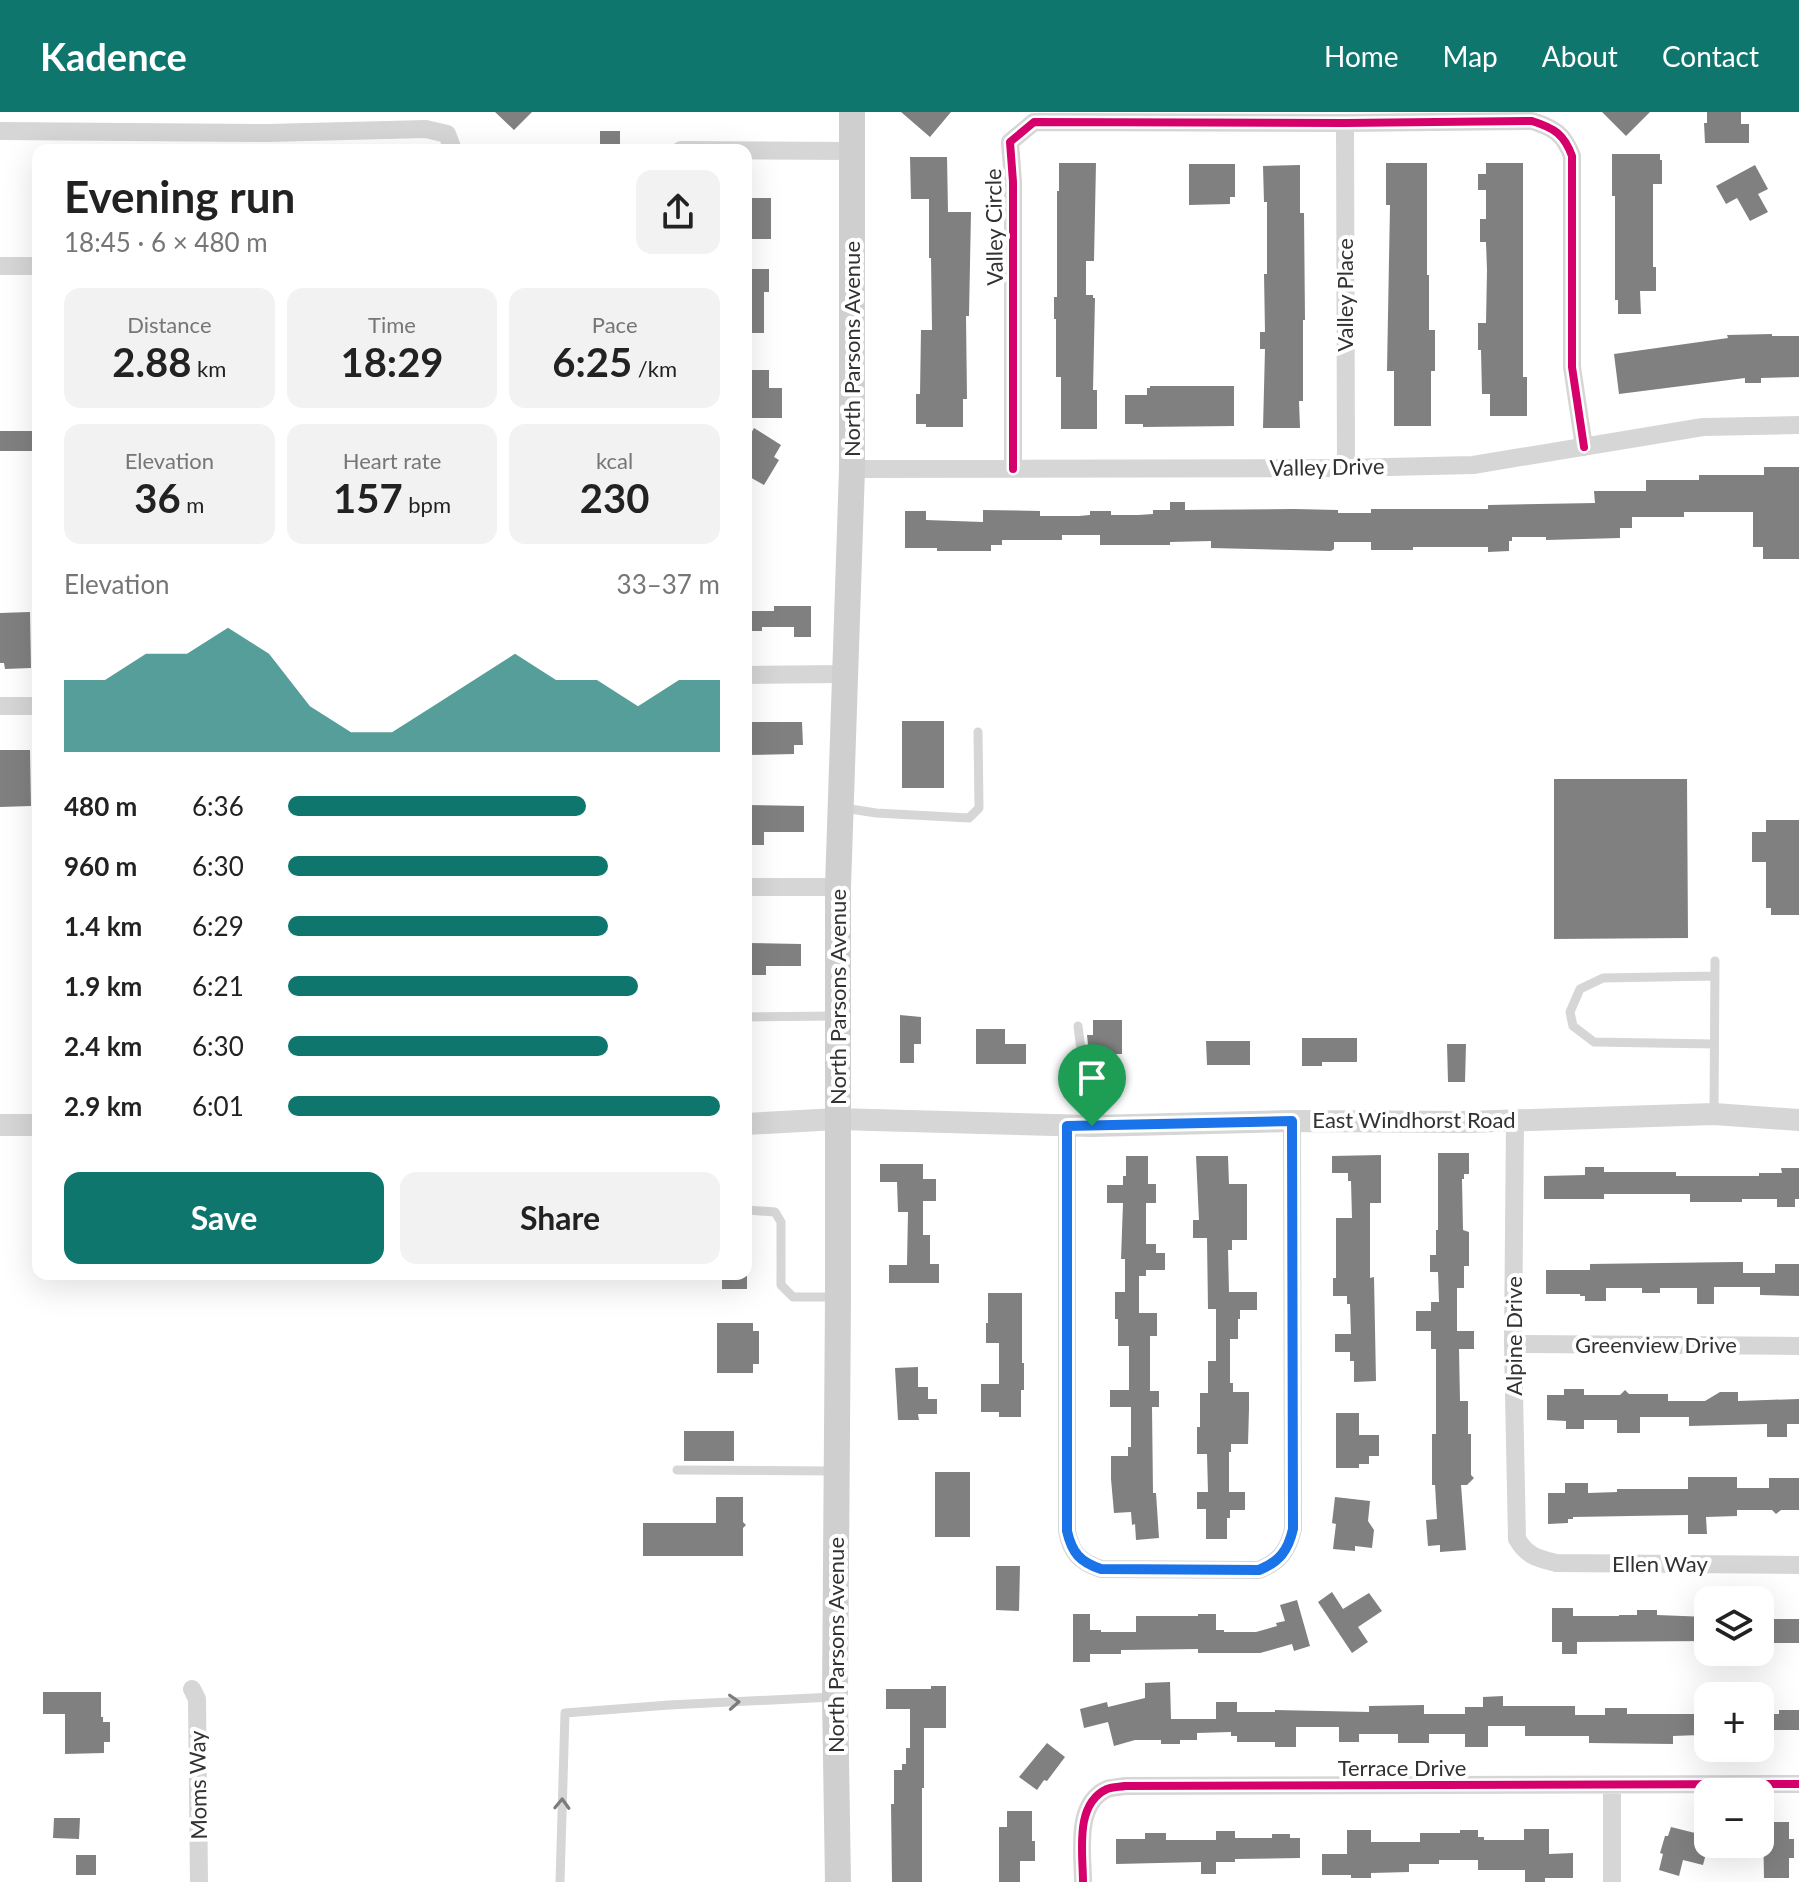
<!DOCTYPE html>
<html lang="en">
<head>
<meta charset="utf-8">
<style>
  :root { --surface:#fff; --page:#f2f2f2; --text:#222; --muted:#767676; --accent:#0f766e }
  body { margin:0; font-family:Lato,sans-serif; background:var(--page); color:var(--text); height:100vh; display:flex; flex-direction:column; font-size:30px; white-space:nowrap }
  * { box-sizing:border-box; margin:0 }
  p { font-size:26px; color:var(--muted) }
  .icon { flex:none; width:44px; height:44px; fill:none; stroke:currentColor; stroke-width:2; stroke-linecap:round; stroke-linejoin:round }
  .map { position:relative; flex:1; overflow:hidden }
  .drawer { position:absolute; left:32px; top:32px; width:720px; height:1136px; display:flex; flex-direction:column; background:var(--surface); border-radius:16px; box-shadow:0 8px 32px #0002 }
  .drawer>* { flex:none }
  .tools { position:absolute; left:1694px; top:1474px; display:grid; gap:16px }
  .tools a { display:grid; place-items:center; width:80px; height:80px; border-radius:16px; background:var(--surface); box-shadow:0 8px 32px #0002; font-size:40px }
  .pin { position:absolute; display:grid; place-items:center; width:68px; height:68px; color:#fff; margin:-82px -34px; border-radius:50% 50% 50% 0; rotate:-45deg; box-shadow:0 0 8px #0007 }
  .pin .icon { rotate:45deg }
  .round { display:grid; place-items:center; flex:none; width:84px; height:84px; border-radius:16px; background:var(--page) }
  .headline { display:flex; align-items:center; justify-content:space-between; height:136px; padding:0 32px }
  h1 { font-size:44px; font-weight:700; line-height:60px }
  .figures { display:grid; grid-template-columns:repeat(3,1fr); gap:12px; height:136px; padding:8px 32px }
  .figures div { display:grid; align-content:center; border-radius:16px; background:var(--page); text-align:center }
  .figures b { font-size:40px; font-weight:700 }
  .figures small { font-size:22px; font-weight:400 }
  .figures p { font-size:22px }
  .chart { height:224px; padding:16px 32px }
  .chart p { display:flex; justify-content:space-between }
  .chart svg { width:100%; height:144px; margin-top:8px; fill:var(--accent); opacity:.7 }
  .button { display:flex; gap:16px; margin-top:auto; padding:16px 32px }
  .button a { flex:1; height:92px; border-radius:16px; background:var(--accent); color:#fff; font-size:32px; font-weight:700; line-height:92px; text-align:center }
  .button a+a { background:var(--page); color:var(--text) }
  ul { padding:0 32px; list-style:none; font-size:26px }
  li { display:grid; grid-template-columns:128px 96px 1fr; align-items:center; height:60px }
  li i { height:20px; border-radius:10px; background:var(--accent) }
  header { display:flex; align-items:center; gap:48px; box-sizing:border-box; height:112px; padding:0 40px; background:var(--accent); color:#fff }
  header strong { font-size:38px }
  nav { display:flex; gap:44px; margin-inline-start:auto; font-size:28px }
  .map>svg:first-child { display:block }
</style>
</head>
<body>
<header>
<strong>Kadence</strong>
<nav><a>Home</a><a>Map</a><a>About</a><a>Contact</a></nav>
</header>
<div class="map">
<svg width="1799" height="1770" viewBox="0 0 1799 1770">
  <rect width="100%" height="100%" fill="#fff"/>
  <path fill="#808080" d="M495 0H532L514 18Z
    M901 0H951L930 25Z
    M1602 0H1650L1626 24Z
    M1707 0H1741V12H1749V31H1705L1704 11H1707Z
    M600 19H620V38H600Z
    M1612 42H1660V48H1662V72H1653V155H1656V179H1640L1641 202H1618V188H1615V84H1612Z
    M910 45H947L948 100H971L969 204H966L967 287H963V315H926V312H916V282H920L921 218H932L931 146H929V87H911Z
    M1059 51H1096L1094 149H1086V183H1093V186H1095L1093 278H1097V317H1061V265H1056V207H1054V185H1057V79H1059Z
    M1386 51H1427V163H1429V218H1435V259H1431V314H1394V259H1387L1390 93H1386Z
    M1486 51H1523V265H1527V304H1490V282H1482L1481 238H1478V211H1486L1487 158 1486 130H1480V107H1486V78H1478V62H1486Z
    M1189 52H1235V85H1230V92L1189 93Z
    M1300 53V101H1304L1305 208H1303V289H1299L1300 316H1263L1265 237H1260V220H1265L1264 162H1267V90H1264L1263 54Z
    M1755 53 1768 77 1758 82 1768 100 1750 109 1737 86 1726 92 1716 74Z
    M746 86H771V127H746Z
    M746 157H769V180H764V221H746Z
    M1772 222V224H1799V265L1761 266V271H1745V266L1619 282 1614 242 1728 226 1727 223Z
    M746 258H769V276H782V306H752V296H746Z
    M1150 274H1234V314L1143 315V312H1125V283H1147V276H1150Z
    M754 316 781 333 774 345 779 348 764 373 746 363V330Z
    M0 319H35V339H0Z
    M1764 355H1799V447H1763V435H1753V400H1684V405H1632V416H1620V426L1546 428V425H1512V429H1509V439L1488 440V435H1413V438H1371V430H1334V437L1331 439 1211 436V429L1170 430V433H1100V423H1062V428H1002V433H991V439H937V436H905V399H926V408L983 410V398L1040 399V404H1079L1090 403V399H1111V403H1138L1153 402V398H1170V390H1185V398L1294 397 1338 398V401H1371V397H1488V393L1595 391 1594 379H1646V368H1699V363H1764Z
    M774 494H811V525H794V515H762V519H746V499H774Z
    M30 500 31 556 5 557 4 551H0V501Z
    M902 609H944V676H902Z
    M746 610H802L803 633H794V642L746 643Z
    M0 638H30L31 694 0 695Z
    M1554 667H1687L1688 826 1554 827Z
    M746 693 804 694V720H764V733H747Z
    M1766 708H1799V803H1771V796H1766V750H1752V720H1766Z
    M746 831 801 832V854H766V863H746Z
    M900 903 921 905V932H914V951H900Z
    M1093 908H1122V942H1089L1087 923H1093Z
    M976 917H1005V932H1026V952H976Z
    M1302 926H1357V950H1322V954H1302Z
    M1206 929H1250V953H1207Z
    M1447 932H1466L1465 970H1448Z
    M1438 1041H1469V1062H1464V1067H1462L1463 1118 1469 1120V1154H1464V1176H1457V1219H1474V1237H1459L1460 1289H1468V1322H1471V1363L1474 1366 1467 1373H1461L1466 1438 1440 1440V1433L1428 1434 1426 1408 1437 1407 1435 1373H1432V1322H1436V1237H1431V1219H1416V1199H1431V1190H1439L1438 1160H1430V1143H1436V1118H1438Z
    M1381 1043V1091H1370V1166L1374 1165 1376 1269 1354 1270V1249H1350V1240H1335V1222H1351L1350 1192H1347V1184H1333V1166H1336V1106H1352L1351 1069H1348V1061H1332V1044Z
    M1126 1044H1148V1072H1156V1091H1146V1132H1156V1141H1165V1158H1146V1164H1139V1201H1157V1224H1150V1279H1159V1295H1152L1153 1381H1156L1159 1426 1136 1428 1135 1412 1132 1413 1131 1400 1114 1401 1111 1367V1344H1128V1335H1131V1295H1110V1278H1129V1234H1118V1207H1115V1180H1125V1147H1121L1123 1091H1107V1073H1123V1064H1126Z
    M1196 1044H1228L1229 1072H1247V1128H1232V1138H1228L1229 1180H1257V1198H1240V1207H1238V1227H1230V1271H1233V1280H1249V1297L1248 1332H1231V1340H1229V1380H1245V1398H1230V1406H1227V1427H1206V1397H1197V1380H1208L1207 1342H1197V1315H1200V1281H1208V1249H1216V1197H1208L1207 1126H1193V1108H1199Z
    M880 1052H923V1067H936V1089H923V1123H930V1152H939V1171H889V1153H907L908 1100H898L897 1070H880Z
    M1585 1055H1604V1060H1676V1064H1759V1061H1782L1781 1056H1799V1087H1795V1095H1777V1087H1742V1090H1690V1082H1604V1087H1544V1064L1585 1063Z
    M1735 1150H1743V1161H1775V1152H1799V1184L1760 1183V1175H1714V1192H1697V1176H1660V1181H1642V1176H1606V1189H1585V1184H1580V1182H1546V1158H1590V1152Z
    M722 1162H747V1177H722Z
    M988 1181H1022V1251H1024V1278H1021V1305H999V1300H981V1272H999V1231H986V1211H988Z
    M717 1211H753V1219H759V1252H753V1261H717Z
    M918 1255V1275H928V1287H937V1302H918L919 1308H898L895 1256Z
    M1564 1277H1584V1283H1620L1625 1278 1629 1282H1668V1289H1705L1720 1280H1738V1289L1799 1287V1312H1787V1325H1767V1312L1689 1314V1305H1640V1321H1617V1308H1584V1317H1566V1309L1547 1308V1283H1564Z
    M1336 1301H1359V1323H1379V1344H1369V1352H1359V1356H1336Z
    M684 1319H734V1349H684Z
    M935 1360H970V1425H935Z
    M1688 1365H1737V1376H1769V1366H1799V1398H1781L1776 1402 1772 1398H1737V1404L1706 1405 1707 1422H1688V1403L1573 1405V1407H1568V1411L1548 1412V1381H1565V1371H1588V1381L1617 1380V1377H1688Z
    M716 1385H743V1410L746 1413 743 1416V1444H643V1411H716Z
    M1335 1385 1370 1389 1368 1409 1374 1418 1372 1436 1355 1434V1439L1333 1437 1336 1412 1332 1411Z
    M996 1454H1020L1019 1499 996 1498Z
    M1332 1480 1343 1497 1369 1481 1382 1499 1358 1515 1368 1530 1352 1541 1318 1490Z
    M1297 1488 1310 1534 1294 1539 1292 1532 1260 1541H1198V1537L1121 1538V1542H1090V1550H1073V1502H1090V1518H1101V1520H1136V1504H1198V1502H1216V1518H1224V1520H1256L1277 1514 1276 1511 1285 1509 1280 1493Z
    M1552 1496H1573V1504H1619V1503H1637V1498H1657V1503L1708 1505V1529L1577 1530V1542H1562V1530H1552Z
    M1761 1507H1799V1531H1761Z
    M1170 1570 1171 1607H1216V1590H1237V1600H1275V1598L1369 1600V1594L1424 1593V1602H1465V1595H1483V1585L1503 1584V1594H1575V1603H1605V1596H1627V1602H1700V1623L1673 1624V1632L1589 1631V1624H1525V1614H1488V1635H1465V1622H1429V1631H1398V1622H1359V1630H1339V1615H1296V1635H1275V1630H1237V1624H1231V1620L1197 1621V1628H1180V1632H1161V1628H1135L1114 1634 1108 1610 1084 1616 1080 1597 1107 1590 1108 1595 1145 1586V1571Z
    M931 1574H946V1616H924V1676H922V1770H892L891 1692H894V1658H902V1652H906V1636H910V1597H886V1577H931Z
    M43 1580H101V1605H103V1610H110V1630H104V1641L65 1642V1602H43Z
    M1779 1598H1799V1618H1760V1602H1779Z
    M1047 1631 1065 1645 1047 1669 1044 1668 1037 1678 1019 1665Z
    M1007 1699H1032V1729H1035V1749H1020V1770H999V1715H1007Z
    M54 1706H80L79 1727 53 1726Z
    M1763 1710H1789V1727H1794V1746H1789V1766H1764Z
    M1671 1715 1699 1722 1696 1730 1708 1734 1703 1753 1683 1748 1679 1764 1659 1758 1663 1742 1660 1741 1665 1724H1668Z
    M1524 1717H1549V1742L1573 1741V1766H1545V1770H1525V1758H1478V1748H1439V1752H1409V1760L1371 1761V1766H1351V1763H1322V1742H1347V1718H1371V1730H1420V1721H1460V1718H1478V1725H1484V1728H1524Z
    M1216 1719H1235V1726H1272V1722H1290V1726H1300V1746L1235 1747V1750H1216V1762H1201V1750L1116 1752V1727H1145V1721H1166V1728H1216Z
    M76 1743H96V1763H76Z"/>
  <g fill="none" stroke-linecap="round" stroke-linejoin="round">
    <path stroke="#d6d6d6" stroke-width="9" d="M844 696 876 701 969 706 979 696 978 620
      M746 905 835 904
      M1078 914 1083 954 1089 971 1092 1014
      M1714 932 1594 930 1573 914 1570 900 1580 877 1603 866 1715 864
      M1714 1002 1715 849
      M746 1098 775 1100 781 1110V1173L793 1185H835
      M677 1358 832 1359
      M560 1770 565 1601 669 1593 833 1585"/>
    <path stroke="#d6d6d6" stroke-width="18" d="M1345 11 1346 356
      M0 19 268 21 426 17 447 22 453 38
      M681 38 852 39
      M0 154H38
      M852 357 1346 356 1473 353 1703 315 1799 313
      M1013 357V70L1010 30 1034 10 1345 11 1532 9C1554 16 1564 22 1572 44V255L1584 335
      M746 563 845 562
      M0 594H38
      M746 775H838
      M1515 1008 1513 1232 1517 1427C1527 1444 1537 1446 1556 1451L1799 1453
      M1067 1014V1419C1071 1441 1080 1450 1101 1457L1259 1458C1279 1450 1288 1439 1293 1417L1292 1009
      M1513 1232 1799 1234
      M192 1577 197 1587 199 1770
      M1083 1770C1083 1741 1074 1692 1107 1677 1112 1675 1120 1675 1125 1674L1799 1672
      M1612 1770V1674"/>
    <path stroke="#d6d6d6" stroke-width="22" d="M746 1012 837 1007 1092 1014 1292 1009 1468 1010 1714 1002 1799 1008
      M0 1013H38"/>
    <path stroke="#cfcfcf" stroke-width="26" d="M838 1770 835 1585 838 1185V775L852 357V0"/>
    <g stroke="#fff" stroke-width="13">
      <path id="cycleway" d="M1013 357V70L1010 30 1034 10 1345 11 1532 9C1554 16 1564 22 1572 44V255L1584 335
        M1067 1014V1419C1071 1441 1080 1450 1101 1457L1259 1458C1279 1450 1288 1439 1293 1417L1292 1009
        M1083 1770C1083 1741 1074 1692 1107 1677 1112 1675 1120 1675 1125 1674L1799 1672"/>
    </g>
    <use href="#cycleway" stroke="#d6006c" stroke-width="8"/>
  </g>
  <defs><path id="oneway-chevron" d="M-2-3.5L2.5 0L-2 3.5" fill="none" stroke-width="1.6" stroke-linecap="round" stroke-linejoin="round" transform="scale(2)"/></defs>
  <g stroke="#7c7c7c">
    <use href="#oneway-chevron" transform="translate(734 1590) rotate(-3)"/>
    <use href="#oneway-chevron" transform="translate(562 1692) rotate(-88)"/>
  </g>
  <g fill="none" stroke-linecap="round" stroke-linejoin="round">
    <g stroke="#fff" stroke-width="16">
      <path id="route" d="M1292 1009 1293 1417C1288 1439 1279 1450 1259 1458L1101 1457C1080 1450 1072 1441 1067 1419V1014Z"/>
    </g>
    <use href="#route" stroke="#1a73e8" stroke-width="10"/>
  </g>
  <g text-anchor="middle" stroke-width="8" stroke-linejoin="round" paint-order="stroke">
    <g font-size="22" fill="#323232" stroke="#fff">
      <text transform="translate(994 115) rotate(-91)" y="8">Valley Circle</text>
      <text transform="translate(1345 183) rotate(-90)" y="8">Valley Place</text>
      <text transform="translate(852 237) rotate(-90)" y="8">North Parsons Avenue</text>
      <text transform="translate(1327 355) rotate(-1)" y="8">Valley Drive</text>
      <text transform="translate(838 885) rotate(-90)" y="8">North Parsons Avenue</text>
      <text x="1414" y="1016">East Windhorst Road</text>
      <text transform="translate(1514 1224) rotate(-90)" y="8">Alpine Drive</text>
      <text x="1656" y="1241">Greenview Drive</text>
      <text x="1660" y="1460">Ellen Way</text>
      <text transform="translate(836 1533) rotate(-90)" y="8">North Parsons Avenue</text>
      <text x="1402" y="1664">Terrace Drive</text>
      <text transform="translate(198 1673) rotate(-91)" y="8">Moms Way</text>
    </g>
  </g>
</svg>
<div class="tools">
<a><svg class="icon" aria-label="layers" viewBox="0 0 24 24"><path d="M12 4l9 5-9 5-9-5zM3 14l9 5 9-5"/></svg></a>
<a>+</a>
<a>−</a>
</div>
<div class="pin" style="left:1092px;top:1014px;background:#1e9e55"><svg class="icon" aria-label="arrive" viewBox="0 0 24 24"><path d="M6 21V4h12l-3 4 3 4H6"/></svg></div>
<section class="drawer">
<div class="headline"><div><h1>Evening run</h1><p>18:45 · 6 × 480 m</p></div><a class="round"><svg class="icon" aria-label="share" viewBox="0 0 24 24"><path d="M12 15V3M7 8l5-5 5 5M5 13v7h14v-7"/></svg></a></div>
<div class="figures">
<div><p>Distance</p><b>2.88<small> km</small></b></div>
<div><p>Time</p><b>18:29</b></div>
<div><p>Pace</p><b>6:25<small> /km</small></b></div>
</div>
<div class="figures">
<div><p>Elevation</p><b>36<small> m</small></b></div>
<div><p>Heart rate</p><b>157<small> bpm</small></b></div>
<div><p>kcal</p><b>230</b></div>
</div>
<div class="chart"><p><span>Elevation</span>33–37 m</p>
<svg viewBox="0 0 160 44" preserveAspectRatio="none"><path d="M0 44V22L10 22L20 14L30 14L40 6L50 14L60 30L70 38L80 38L90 30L100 22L110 14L120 22L130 22L140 30L150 22L160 22V44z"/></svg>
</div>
<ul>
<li><b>480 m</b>6:36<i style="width:69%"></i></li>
<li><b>960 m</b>6:30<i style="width:74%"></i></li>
<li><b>1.4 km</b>6:29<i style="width:74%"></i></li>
<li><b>1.9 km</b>6:21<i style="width:81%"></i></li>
<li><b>2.4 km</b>6:30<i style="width:74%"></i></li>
<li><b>2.9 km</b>6:01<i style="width:100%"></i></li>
</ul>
<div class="button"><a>Save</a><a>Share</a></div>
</section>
</div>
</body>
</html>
